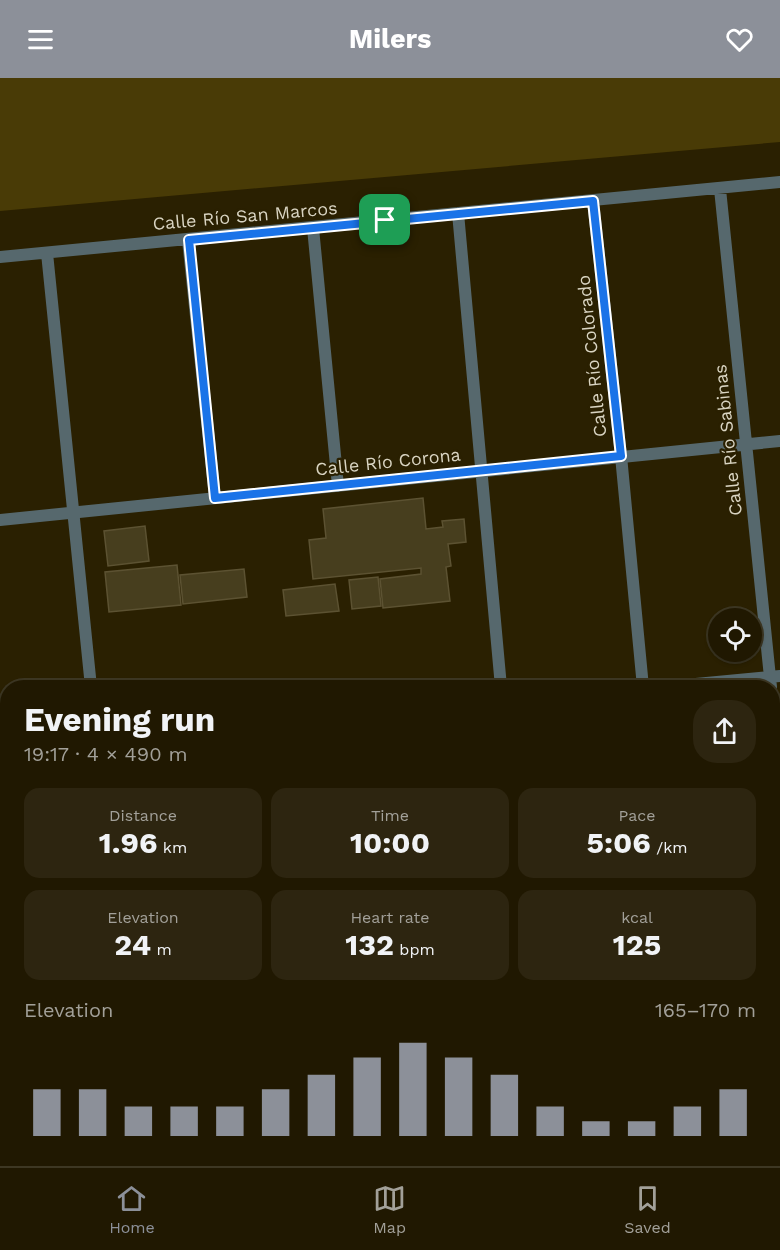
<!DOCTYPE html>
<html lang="en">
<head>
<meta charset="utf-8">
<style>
  :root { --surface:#201801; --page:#2d2510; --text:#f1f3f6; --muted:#a2a099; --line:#3d3723; --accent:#8c9099 }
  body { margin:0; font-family:"Work Sans",sans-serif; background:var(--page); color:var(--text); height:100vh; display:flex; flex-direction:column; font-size:22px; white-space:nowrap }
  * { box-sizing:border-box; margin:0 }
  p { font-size:20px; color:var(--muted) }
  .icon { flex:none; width:33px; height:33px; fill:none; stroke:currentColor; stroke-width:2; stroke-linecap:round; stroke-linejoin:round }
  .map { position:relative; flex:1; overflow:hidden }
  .side { position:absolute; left:0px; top:602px; width:780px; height:488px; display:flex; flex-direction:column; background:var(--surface); border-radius:24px 24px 0 0; box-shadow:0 2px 4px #0004,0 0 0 2px var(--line) }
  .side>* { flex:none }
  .fabs { position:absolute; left:708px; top:530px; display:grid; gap:12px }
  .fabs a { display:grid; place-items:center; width:54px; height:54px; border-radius:50%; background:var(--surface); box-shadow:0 2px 4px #0004,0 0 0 2px var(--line); font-size:30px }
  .pin { position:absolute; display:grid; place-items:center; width:51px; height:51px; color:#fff; margin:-26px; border-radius:12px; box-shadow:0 3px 9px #0006 }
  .round { display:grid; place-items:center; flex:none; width:63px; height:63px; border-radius:24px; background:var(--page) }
  .headline { display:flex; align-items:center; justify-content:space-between; height:102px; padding:0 24px }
  h1 { font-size:33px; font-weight:700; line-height:45px }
  .figures { display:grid; grid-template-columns:repeat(3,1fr); gap:9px; height:102px; padding:6px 24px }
  .figures div { display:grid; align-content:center; border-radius:15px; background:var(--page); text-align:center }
  .figures b { font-size:30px; font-weight:700 }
  .figures small { font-size:16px; font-weight:400 }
  .figures p { font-size:16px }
  .chart { height:168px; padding:12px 24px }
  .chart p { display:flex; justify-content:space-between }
  .chart svg { width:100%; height:108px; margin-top:6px; stroke:var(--accent); stroke-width:6 }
  header { display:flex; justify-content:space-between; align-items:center; height:78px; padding:0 24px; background:var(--accent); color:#fff; font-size:27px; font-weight:700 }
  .dock { display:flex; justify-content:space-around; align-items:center; height:84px; border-top:2px solid var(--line); background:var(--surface); font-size:16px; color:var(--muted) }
  .dock a { display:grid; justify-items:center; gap:3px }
  .dock .active { color:var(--accent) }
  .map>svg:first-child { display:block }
</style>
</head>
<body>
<header><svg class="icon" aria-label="menu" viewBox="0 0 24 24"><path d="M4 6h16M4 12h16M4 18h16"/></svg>Milers<svg class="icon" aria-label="heart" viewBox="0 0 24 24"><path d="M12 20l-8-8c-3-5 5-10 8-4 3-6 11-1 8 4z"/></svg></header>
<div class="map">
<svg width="780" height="1088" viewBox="0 0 780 1088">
  <rect width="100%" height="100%" fill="#2a2001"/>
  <path fill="#493b06" d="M0 0H780V64L0 133Z"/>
  <path fill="#473e1e" stroke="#5c5232" stroke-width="1.5" d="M423 420 426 451 443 449 442 443 464 441 466 464 448 466 451 488 446 489 450 523 383 530 380 501 421 496V490L313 501 309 462 326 460 323 431Z
    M145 448 149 483 108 488 104 453Z
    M177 487 181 527 109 534 105 494Z
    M244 491 247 519 183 526 180 497Z
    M378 499 381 528 352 531 349 502Z
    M335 506 339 533 286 538 283 512Z
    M772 957 777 962 780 959V1024L772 1017Z"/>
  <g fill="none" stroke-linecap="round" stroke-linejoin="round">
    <path stroke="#56686d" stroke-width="12" d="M720 111 771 609
      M593 123 621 378 643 609
      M458 135 501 609
      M313 150 338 408
      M188 162 215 420
      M47 175 91 609
      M0 179 780 104
      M0 442 780 363
      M664 609 780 598
      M772 619 780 693
      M0 673H8
      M772 834 780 833
      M0 912 8 911
      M135 1082 136 1088
      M277 1082 278 1088
      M407 1082V1088
      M548 1082 549 1088"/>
  </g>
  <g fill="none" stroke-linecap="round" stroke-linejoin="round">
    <g stroke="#fff" stroke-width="12">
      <path id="route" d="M593 123 621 378 215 420 189 162Z"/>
    </g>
    <use href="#route" stroke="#1a73e8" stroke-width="8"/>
  </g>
  <g text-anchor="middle" stroke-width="4.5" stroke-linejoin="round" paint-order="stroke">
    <g font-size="18" fill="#d9d4c2" stroke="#2a2001">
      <text transform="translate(245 138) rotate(-5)" y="6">Calle Río San Marcos</text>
      <text transform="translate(592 278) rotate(-96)" y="6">Calle Río Colorado</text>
      <text transform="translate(728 362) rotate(-96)" y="6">Calle Río Sabinas</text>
      <text transform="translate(388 384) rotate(-6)" y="6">Calle Río Corona</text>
    </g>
  </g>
</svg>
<div class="fabs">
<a><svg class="icon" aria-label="locate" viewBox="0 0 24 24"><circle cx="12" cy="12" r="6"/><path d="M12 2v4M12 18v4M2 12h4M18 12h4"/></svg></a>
</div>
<div class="pin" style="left:385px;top:142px;background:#1e9e55"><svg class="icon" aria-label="arrive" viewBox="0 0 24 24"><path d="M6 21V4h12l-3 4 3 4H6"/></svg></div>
<section class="side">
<div class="headline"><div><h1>Evening run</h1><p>19:17 · 4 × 490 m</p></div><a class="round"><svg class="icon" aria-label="share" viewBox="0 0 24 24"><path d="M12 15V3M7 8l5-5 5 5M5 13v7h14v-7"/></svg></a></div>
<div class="figures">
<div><p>Distance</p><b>1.96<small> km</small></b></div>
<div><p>Time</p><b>10:00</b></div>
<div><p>Pace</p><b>5:06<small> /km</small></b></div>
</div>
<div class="figures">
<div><p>Elevation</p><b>24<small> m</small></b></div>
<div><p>Heart rate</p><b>132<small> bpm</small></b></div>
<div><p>kcal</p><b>125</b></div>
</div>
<div class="chart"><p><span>Elevation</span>165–170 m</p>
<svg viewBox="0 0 160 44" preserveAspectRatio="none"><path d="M5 44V25M15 44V25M25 44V32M35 44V32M45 44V32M55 44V25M65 44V19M75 44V12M85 44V6M95 44V12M105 44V19M115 44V32M125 44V38M135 44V38M145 44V32M155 44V25"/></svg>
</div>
</section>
</div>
<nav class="dock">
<a class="active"><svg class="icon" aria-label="home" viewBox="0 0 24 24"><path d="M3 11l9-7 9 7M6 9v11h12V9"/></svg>Home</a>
<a><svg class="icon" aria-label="map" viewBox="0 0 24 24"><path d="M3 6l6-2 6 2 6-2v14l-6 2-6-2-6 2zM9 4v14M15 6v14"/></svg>Map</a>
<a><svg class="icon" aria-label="saved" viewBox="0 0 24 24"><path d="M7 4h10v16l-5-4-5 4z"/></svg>Saved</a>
</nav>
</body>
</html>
